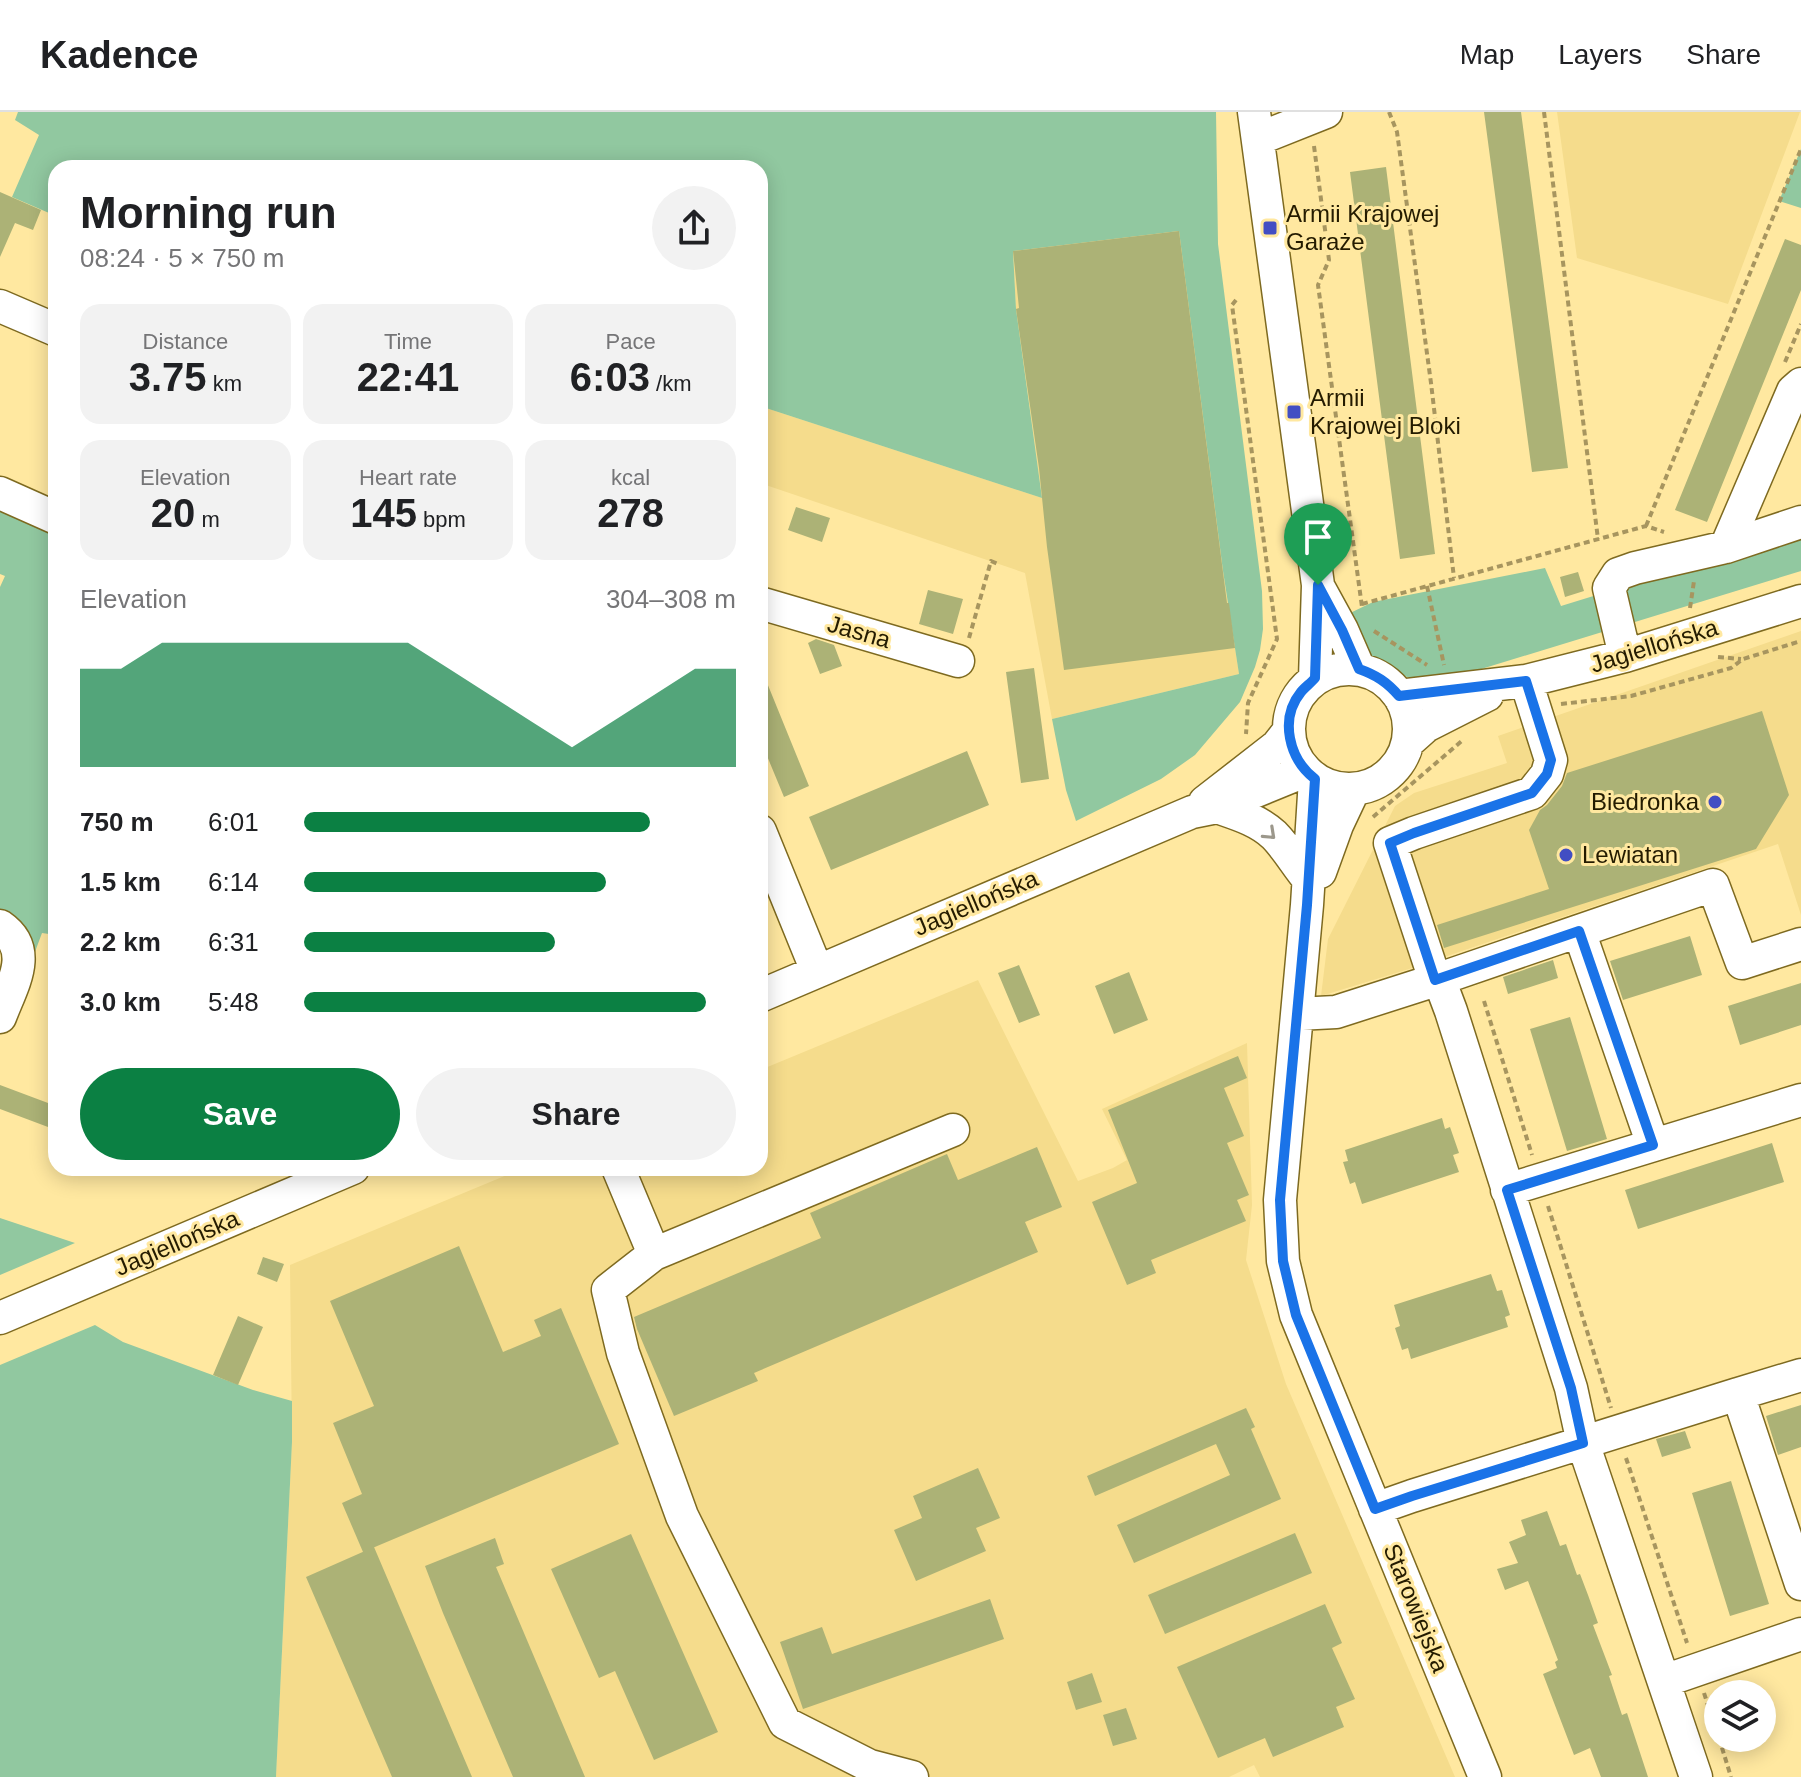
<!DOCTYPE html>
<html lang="en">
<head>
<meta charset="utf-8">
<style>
  :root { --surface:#fff; --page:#f2f2f2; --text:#202124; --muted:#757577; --line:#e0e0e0; --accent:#0b8043 }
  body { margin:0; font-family:Arial,sans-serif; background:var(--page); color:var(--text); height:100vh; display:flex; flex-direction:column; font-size:30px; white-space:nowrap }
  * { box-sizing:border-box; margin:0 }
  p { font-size:26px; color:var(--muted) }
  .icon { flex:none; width:44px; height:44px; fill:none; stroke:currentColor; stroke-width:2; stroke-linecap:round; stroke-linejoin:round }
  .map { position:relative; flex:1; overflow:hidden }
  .panel { position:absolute; left:48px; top:48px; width:720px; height:1016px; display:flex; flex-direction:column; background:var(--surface); border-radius:24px; box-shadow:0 4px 20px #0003 }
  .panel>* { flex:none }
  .fabs { position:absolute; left:1704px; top:1568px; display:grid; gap:16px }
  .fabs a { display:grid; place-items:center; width:72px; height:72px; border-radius:50%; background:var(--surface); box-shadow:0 4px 20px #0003; font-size:40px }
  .pin { position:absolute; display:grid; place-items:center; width:68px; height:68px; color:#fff; margin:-82px -34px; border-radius:50% 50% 50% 0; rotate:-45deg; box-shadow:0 0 8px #0007 }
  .pin .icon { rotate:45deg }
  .round { display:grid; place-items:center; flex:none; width:84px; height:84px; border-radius:42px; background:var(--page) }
  .overview { display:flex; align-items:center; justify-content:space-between; height:136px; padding:0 32px }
  h1 { font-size:44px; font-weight:600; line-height:60px }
  .stats { display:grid; grid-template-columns:repeat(3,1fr); gap:12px; height:136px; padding:8px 32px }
  .stats div { display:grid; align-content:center; border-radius:20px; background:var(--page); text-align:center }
  .stats b { font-size:40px; font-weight:600 }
  .stats small { font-size:22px; font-weight:400 }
  .stats p { font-size:22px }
  .chart { height:224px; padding:16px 32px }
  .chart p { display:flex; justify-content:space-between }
  .chart svg { width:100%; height:144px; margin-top:8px; fill:var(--accent); opacity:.7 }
  .primary-button { display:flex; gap:16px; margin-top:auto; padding:16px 32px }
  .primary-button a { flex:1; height:92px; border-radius:48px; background:var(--accent); color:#fff; font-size:32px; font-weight:600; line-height:92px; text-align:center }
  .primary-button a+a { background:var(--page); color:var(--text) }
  ul { padding:0 32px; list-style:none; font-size:26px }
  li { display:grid; grid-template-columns:128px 96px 1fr; align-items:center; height:60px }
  li i { height:20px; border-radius:10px; background:var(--accent) }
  header { display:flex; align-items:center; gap:48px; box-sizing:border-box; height:112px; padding:0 40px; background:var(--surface); border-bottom:2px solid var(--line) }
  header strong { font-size:38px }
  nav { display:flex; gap:44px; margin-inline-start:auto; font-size:28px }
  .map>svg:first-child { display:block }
</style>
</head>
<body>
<header>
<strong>Kadence</strong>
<nav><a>Map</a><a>Layers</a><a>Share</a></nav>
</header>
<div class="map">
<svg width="1801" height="1665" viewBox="0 0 1801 1665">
  <rect width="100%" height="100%" fill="#ffe8a0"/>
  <path fill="#f5dc8c" d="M1557 0H1800L1728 192 1577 146Z
    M1179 119 1223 459 1239 562 1052 607 1025 461 760 371V294L1042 386 1016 197 1013 139Z
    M1801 519V803L1778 732 1409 857 1321 884 1328 827 1395 694 1414 681 1507 651 1498 624Z
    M978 868 1078 1069 1113 1056 1127 1048 1102 997 1247 931 1252 1093 1246 1148 1286 1272 1455 1665H1260L1254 1653 1229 1665H276L292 1330 290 1153 524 1056H760V958Z"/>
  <path fill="#91c8a0" d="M18 0H1216L1218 132 1262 479 1263 517 1260 538 1255 555 1240 590 1195 643 1161 667 1076 709 1066 678 1052 607 1239 562 1223 459 1179 119 1013 139 1016 197 1042 386 760 294V56H56V104L12 85 39 23 15 8Z
    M1801 37V96L1779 89Z
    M0 392 56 414V823L42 821 26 864 0 807V475L5 464 0 462Z
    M1801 420V459L1452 566 1426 571 1401 563 1367 542 1346 503 1373 490 1545 456 1561 494Z
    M0 1106 75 1131 0 1163Z
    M95 1213 123 1230 253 1278 292 1289V1330L276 1665H0V1253Z"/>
  <path fill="#acb276" d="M1484 0H1521L1568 356 1532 360Z
    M1386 55 1435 442 1400 447 1350 60Z
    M0 80 41 98 33 118 15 111 0 145Z
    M1179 119 1227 491H1229L1235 536 1064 558 1047 435 1039 356 1016 197 1019 196 1013 139Z
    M1785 127 1801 133V178L1707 410 1675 398Z
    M796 395 830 406 822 430 788 418Z
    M1578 460 1584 479 1565 485 1560 465Z
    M928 478 963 487 953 522 919 512Z
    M816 527 834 533 842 554 820 562 808 531Z
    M761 556 809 674 784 685 760 627Z
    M1034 556 1049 667 1021 671 1006 560Z
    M1762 599 1789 683 1756 737 1444 836 1437 813 1549 777 1529 718 1540 698 1547 693 1562 674 1567 661Z
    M967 639 989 693 831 758 809 705Z
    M1690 824 1702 863 1623 888 1610 849Z
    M1553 848 1558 866 1508 882 1503 865Z
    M1019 853 1040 903 1019 911 998 861Z
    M1129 860 1148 908 1114 922 1095 874Z
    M1801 871V913L1740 933 1728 894Z
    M1570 905 1607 1027 1567 1039 1530 917Z
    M1238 944 1247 966 1224 976 1244 1024 1227 1031 1249 1083 1237 1088 1246 1109 1151 1148 1156 1161 1127 1173 1092 1090 1137 1071 1108 998Z
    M0 973 56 994V1018L0 997Z
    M1442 1006 1445 1017 1450 1015 1459 1041 1453 1043 1459 1060 1362 1092 1355 1070 1350 1072 1343 1050 1348 1049 1345 1038Z
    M1772 1031 1784 1070 1638 1117 1625 1078Z
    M1037 1035 1062 1095 1025 1110 1038 1140 754 1261 758 1269 674 1304 637 1217 634 1205 821 1126 810 1101 947 1042 958 1068Z
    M459 1134 503 1240 541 1224 534 1208 561 1196 619 1332 363 1440 342 1391 362 1382 333 1311 374 1294 330 1189Z
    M263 1145 284 1152 277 1170 257 1162Z
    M1491 1162 1497 1179 1502 1178 1510 1203 1505 1205 1508 1215 1411 1247 1408 1236 1402 1238 1395 1216 1400 1214 1394 1193Z
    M238 1204 263 1215 238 1273 213 1263Z
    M1801 1293V1335L1778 1343 1766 1304Z
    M1246 1296 1255 1315 1251 1317 1281 1387 1134 1451 1117 1413 1230 1363 1216 1332 1095 1384 1087 1364Z
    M1685 1319 1691 1336 1662 1345 1656 1327Z
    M978 1356 1000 1406 976 1416 986 1439 916 1469 894 1418 922 1406 913 1384Z
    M1731 1369 1769 1492 1730 1504 1692 1381Z
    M1547 1399 1560 1434 1566 1432 1577 1463 1580 1462 1588 1483 1598 1511 1593 1513 1612 1563 1609 1564 1622 1603 1627 1601 1648 1665H1601L1590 1636 1574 1643 1543 1562 1557 1556 1555 1550 1558 1548 1528 1469 1505 1478 1497 1457 1518 1451 1509 1430 1526 1423 1521 1408Z
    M1295 1421 1312 1461 1165 1522 1148 1483Z
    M631 1422 718 1620 654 1648 615 1559 599 1566 551 1457Z
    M495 1426 504 1452 496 1455 585 1665H513L443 1501 425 1454Z
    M374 1435 472 1665H392L306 1465Z
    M990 1487 1004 1527 803 1597 780 1530 822 1515 832 1542Z
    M1325 1492 1342 1531 1332 1536 1355 1587 1336 1595 1344 1615 1273 1645 1265 1626 1218 1646 1177 1555Z
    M1092 1561 1102 1590 1076 1598 1067 1570Z
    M1126 1596 1137 1627 1113 1634 1103 1603Z"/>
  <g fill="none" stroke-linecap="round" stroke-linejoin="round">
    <g stroke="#7e6a20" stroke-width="35">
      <path id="minor" d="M1254 0 1318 473 1315 566
        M1258 27 1326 0
        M0 194 56 218
        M0 381 56 406
        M1726 435 1793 279 1801 272
        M1319 476 1342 518 1359 557
        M760 491 958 549
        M1625 544 1609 476 1618 462 1635 456 1726 435 1801 410
        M1289 617a60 60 0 1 1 120 0a60 60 0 1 1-120 0Z
        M1399 584 1526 569 1625 544 1801 489
        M1408 630 1426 614 1487 583
        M1315 667 1307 793 1280 1088 1283 1149 1296 1203 1485 1665
        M1205 690 1277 634 1288 620
        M1217 695C1237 702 1258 708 1274 723 1287 736 1297 754 1309 768
        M760 719 817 859
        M1320 760 1337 713 1354 677
        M0 814C35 838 12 873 0 905
        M1579 819 1653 1033
        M1439 867 1713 773 1742 851 1801 832
        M1435 868 1390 731 1414 721 1532 681 1547 662 1551 648 1526 569
        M760 884 1192 700 1217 695 1305 659
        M1297 902 1336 900 1439 867 1451 899 1571 1276 1583 1331 1696 1665
        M618 1056 654 1142 953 1018
        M1507 1078 1801 988
        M654 1142 608 1178 623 1241 682 1404 785 1611 870 1654 912 1665
        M0 1206 353 1056
        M1738 1282 1801 1263
        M1375 1397 1412 1384 1738 1282 1801 1472
        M1664 1569 1801 1522"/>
    </g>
    <path stroke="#a7955f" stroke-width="4" stroke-dasharray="6 4" stroke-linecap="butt" d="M1389 0 1397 20 1431 271 1454 466
      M1544 0 1598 427
      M1314 34 1329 148 1318 173 1362 495
      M1236 188 1232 193 1277 527 1248 591 1246 622
      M1785 250 1801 212
      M1646 414 1801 37
      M1427 474 1444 553
      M1362 492 1646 414 1664 420
      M1690 496 1694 469
      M1374 519 1427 553
      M969 526 991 449 998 452
      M1718 545 1741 547
      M1561 592 1631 584 1731 556 1743 547 1801 529
      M1373 705 1464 627
      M1484 889 1532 1043
      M1548 1094 1611 1296
      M1626 1346 1687 1531
      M1704 1581 1718 1624
      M1719 1626 1731 1665"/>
    <use href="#minor" stroke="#fff" stroke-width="32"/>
  </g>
  <defs><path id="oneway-chevron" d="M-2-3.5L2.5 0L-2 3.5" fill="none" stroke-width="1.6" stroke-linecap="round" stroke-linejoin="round" transform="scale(2)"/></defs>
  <use stroke="#9c988c" href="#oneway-chevron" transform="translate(1270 722) rotate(43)"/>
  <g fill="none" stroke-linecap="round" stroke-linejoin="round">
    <g stroke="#fff" stroke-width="16">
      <path id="route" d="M1318 473 1342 518 1359 557C1376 563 1387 570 1399 584L1526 569 1551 648 1547 662 1532 681 1414 721 1390 731 1435 868 1579 819 1653 1033 1507 1078 1571 1276 1583 1331 1412 1384 1375 1397 1296 1203 1283 1149 1280 1088 1307 793 1315 667C1289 647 1279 607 1301 580 1305 575 1311 571 1315 566Z"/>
    </g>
    <use href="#route" stroke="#1a73e8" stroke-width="10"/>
  </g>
  <g fill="#424ec3" stroke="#ffe8a0" stroke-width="3">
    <rect x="1262" y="108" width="16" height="16" rx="4"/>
    <rect x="1286" y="292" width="16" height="16" rx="4"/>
    <circle cx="1715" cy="690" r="8"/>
    <circle cx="1566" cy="743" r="8"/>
  </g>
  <g text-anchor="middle" stroke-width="6" stroke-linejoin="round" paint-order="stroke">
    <g font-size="24" fill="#241b00" stroke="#ffe8a0" text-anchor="start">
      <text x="1286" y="110">Armii Krajowej<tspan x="1286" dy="28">Garaże</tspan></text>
      <text x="1310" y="294">Armii<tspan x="1310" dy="28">Krajowej Bloki</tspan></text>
      <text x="1699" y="698" text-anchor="end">Biedronka</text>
      <text x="1582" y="751">Lewiatan</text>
    </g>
    <g font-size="24" fill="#241b00" stroke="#ffe8a0">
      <text transform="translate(859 520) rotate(16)" y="8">Jasna</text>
      <text transform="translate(1654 534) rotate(-17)" y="8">Jagiellońska</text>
      <text transform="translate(976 791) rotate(-23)" y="8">Jagiellońska</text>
      <text transform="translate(177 1131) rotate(-23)" y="8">Jagiellońska</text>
      <text transform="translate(1416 1496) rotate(68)" y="8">Starowiejska</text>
    </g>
  </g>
</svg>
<div class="fabs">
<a><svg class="icon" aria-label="layers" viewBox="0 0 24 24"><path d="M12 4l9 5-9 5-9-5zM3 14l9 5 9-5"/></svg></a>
</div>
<div class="pin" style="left:1318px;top:473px;background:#1e9e55"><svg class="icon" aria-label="arrive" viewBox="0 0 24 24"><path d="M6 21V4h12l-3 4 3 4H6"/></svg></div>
<section class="panel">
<div class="overview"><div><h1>Morning run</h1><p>08:24 · 5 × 750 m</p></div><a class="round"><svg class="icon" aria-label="share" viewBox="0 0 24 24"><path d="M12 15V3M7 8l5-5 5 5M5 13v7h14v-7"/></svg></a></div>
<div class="stats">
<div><p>Distance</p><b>3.75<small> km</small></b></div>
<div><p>Time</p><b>22:41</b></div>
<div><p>Pace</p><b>6:03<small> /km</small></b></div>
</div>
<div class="stats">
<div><p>Elevation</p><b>20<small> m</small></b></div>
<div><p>Heart rate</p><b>145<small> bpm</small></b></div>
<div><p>kcal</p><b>278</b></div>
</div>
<div class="chart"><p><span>Elevation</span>304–308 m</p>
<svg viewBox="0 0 160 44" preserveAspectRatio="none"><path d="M0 44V14L10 14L20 6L30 6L40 6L50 6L60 6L70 6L80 6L90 14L100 22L110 30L120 38L130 30L140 22L150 14L160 14V44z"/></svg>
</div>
<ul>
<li><b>750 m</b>6:01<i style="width:80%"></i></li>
<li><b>1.5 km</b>6:14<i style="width:70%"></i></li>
<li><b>2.2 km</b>6:31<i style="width:58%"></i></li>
<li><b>3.0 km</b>5:48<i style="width:93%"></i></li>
</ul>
<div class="primary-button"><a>Save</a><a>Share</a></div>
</section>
</div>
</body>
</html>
